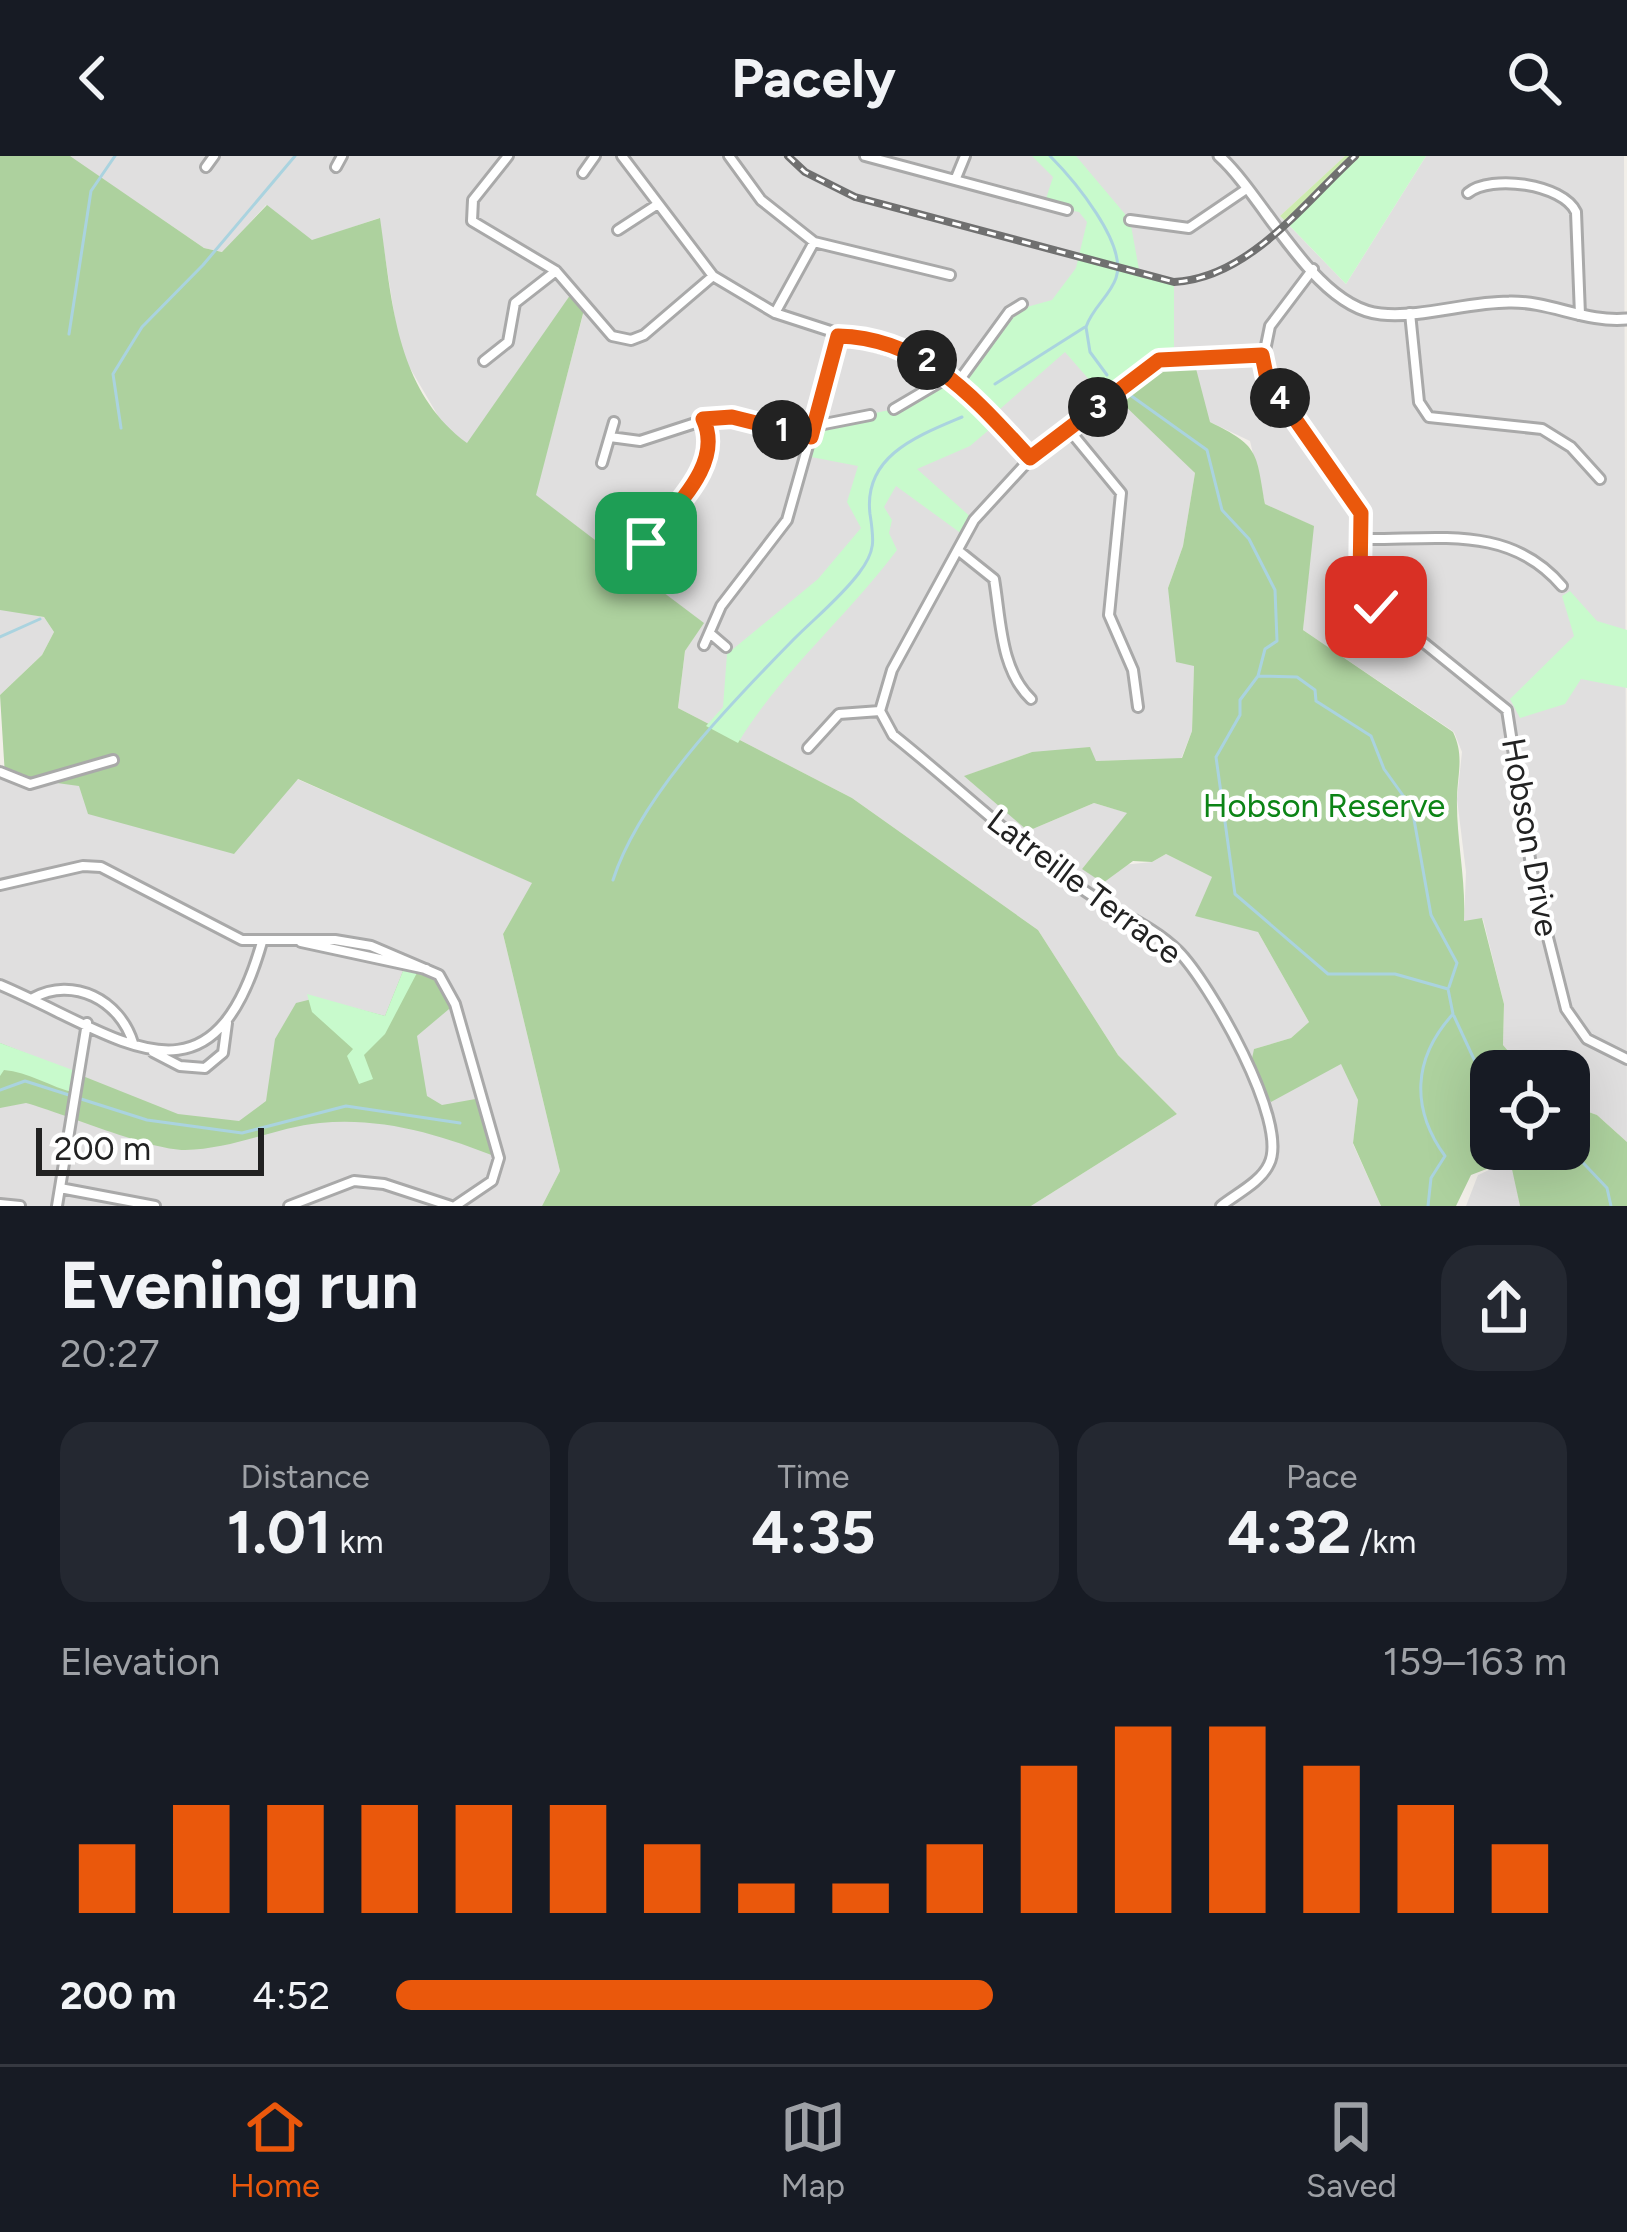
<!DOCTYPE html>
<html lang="en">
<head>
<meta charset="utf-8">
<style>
  :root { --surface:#171b24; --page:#242831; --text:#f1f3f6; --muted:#9ea1a6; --line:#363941; --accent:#ea580c }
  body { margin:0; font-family:Figtree,sans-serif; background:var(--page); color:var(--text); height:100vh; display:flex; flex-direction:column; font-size:45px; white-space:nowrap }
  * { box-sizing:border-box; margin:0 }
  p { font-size:39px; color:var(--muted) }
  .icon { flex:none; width:66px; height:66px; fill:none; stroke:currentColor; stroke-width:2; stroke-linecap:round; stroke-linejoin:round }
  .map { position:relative; height:1050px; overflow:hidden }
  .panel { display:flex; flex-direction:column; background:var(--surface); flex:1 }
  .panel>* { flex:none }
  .fabs { position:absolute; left:1470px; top:894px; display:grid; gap:24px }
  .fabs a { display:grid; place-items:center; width:120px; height:120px; border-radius:24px; background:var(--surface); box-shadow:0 12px 48px #0002; font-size:60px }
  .scale { position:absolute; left:36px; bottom:30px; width:228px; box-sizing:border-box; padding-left:12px; border:6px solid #222; border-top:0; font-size:33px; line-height:42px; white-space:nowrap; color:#222; -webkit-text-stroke:9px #fff; paint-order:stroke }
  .pin { position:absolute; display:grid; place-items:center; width:102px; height:102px; color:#fff; margin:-51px; border-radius:24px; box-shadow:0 6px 18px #0006 }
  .km { position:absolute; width:60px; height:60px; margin:-30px; border-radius:50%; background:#222; color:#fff; font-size:33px; line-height:60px; text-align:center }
  .round { display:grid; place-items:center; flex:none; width:126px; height:126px; border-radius:36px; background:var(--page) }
  .overview { display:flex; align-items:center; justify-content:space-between; height:204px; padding:0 60px }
  h1 { font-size:66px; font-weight:700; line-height:90px }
  .metrics { display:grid; grid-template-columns:repeat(3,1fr); gap:18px; height:204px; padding:12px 60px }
  .metrics div { display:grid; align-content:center; border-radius:30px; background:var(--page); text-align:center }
  .metrics b { font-size:60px; font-weight:700 }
  .metrics small { font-size:33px; font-weight:400 }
  .metrics p { font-size:33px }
  .chart { height:336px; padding:24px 60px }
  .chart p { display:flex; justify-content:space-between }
  .chart svg { width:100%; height:216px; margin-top:12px; stroke:var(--accent); stroke-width:6 }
  ul { padding:0 60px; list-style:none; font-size:39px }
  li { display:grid; grid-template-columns:192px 144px 1fr; align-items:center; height:90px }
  li i { height:30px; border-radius:15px; background:var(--accent) }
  header { display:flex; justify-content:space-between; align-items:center; height:156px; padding:0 60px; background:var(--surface); font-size:54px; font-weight:700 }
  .menu { display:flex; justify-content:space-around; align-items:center; height:168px; border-top:3px solid var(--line); background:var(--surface); font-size:33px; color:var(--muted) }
  .menu a { display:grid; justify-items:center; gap:6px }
  .menu .selected { color:var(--accent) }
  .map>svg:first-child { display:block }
</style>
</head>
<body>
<header><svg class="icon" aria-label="back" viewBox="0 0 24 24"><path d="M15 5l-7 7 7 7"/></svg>Pacely<svg class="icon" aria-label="search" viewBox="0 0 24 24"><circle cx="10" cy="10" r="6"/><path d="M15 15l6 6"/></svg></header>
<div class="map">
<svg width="1627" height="1050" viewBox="0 0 1627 1050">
  <rect width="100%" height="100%" fill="#f2efe9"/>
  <path fill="#e0dfdf" d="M69 0H1345L1280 60 1346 128 1426 0H1624L1627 986 1597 959 1569 949V915H1525L1503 889 1504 848 1483 763 1464 766 1466 716 1457 643 1462 596 1454 576 1303 474 1313 370 1265 348 1250 285 1210 266 1178 299 1195 317 1183 390 1168 432 1194 510 1192 575 1181 603 1095 605 1032 596 965 620 1028 675 1094 647 1128 657 1082 713 1152 706 1166 698 1212 721 1258 776 1309 866 1291 882 1254 893 1341 907 1358 944 1353 988 1381 1050H1031L1177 958 1118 899 1038 774 852 642 678 552 685 495 703 467 535 340 585 151 573 136 467 288 444 270 400 195 379 62 312 85 266 49 223 96 204 92Z
    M0 452 44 461 54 476 42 499 0 539Z
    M0 607 2 618 297 623 533 727 503 778 560 1015 542 1050H0Z
    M1511 1004 1520 1050H1466L1478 1019Z"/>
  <path fill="#cdebb0" d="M1345 0H1361L1287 67 1280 60Z"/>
  <path fill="#add19e" d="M0 0H70L204 92 222 96 267 49 312 84 380 62C392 144 395 234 467 287L573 135 585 150 536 339 620 403 628 396 638 403 635 415 704 467 685 495 678 552 852 642 1038 774 1118 899 1177 958 1031 1050H542L560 1015 503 778 532 727 298 623 234 698 88 658 79 630 5 620 0 539 42 499 54 476 44 461 0 454Z
    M1194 205 1210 266C1259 290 1256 295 1265 348L1314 370 1303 474 1453 576C1464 599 1458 615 1457 641 1456 682 1466 722 1464 765L1482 762 1504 848 1503 889 1525 915H1491V993H1569V949L1597 959 1627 986V1050H1520L1510 1004 1471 1019 1456 1050H1381L1353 987 1358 944 1341 908 1271 946 1250 912 1254 893 1291 882 1309 866 1258 776 1195 760 1212 721 1166 698 1152 706 1133 705 1103 727 1082 713 1127 657 1094 647 1028 675 964 620 1032 596 1090 591 1096 605 1182 602 1192 575 1194 510 1176 506 1168 432 1183 390 1195 317 1121 246 1149 219Z
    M405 810 439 819 455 848 417 880 427 940 442 949 481 942 499 1002C441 979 383 961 320 967 277 971 234 993 185 994 149 994 66 958 26 947L0 952V887L178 958 239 965 266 945 275 883 296 847 316 842 385 860Z"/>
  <path fill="#c8facc" d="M1032 0H1076L1130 64 1140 119 1174 126V201L1158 204 1106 243 1065 196 992 260 997 267 970 290 917 313 974 364 966 381 896 330 884 351 892 364 889 377 897 394C846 462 782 515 738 587L706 570 723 551 727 498 818 423 861 372 847 346 858 310 806 300 814 270 894 253 944 223 958 226 1009 156 1052 144 1076 112 1087 66 1079 56 1044 49 1053 21Z
    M1361 0H1426L1346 128 1287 67Z
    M1570 435 1597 465 1627 474V532L1581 523 1565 548 1520 562 1510 543 1574 480 1562 440Z
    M405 810 419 813 385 878 364 899 373 923 359 928 347 900 353 893 312 856 307 838 385 860Z
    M0 887 78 916 75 937C51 931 28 916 4 914L0 920Z"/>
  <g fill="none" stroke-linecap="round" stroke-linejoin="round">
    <path stroke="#aad3df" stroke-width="3" d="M1050 0C1073 23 1128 88 1116 122 1110 140 1092 152 1086 171L1090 196 1107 219
      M69 178 91 35 115 0
      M995 228 1085 171
      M1130 239 1207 294 1222 354 1249 383 1275 434 1277 485 1265 493 1258 520 1240 544V559L1216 601 1235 738 1328 818H1395L1448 833 1453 858C1412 903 1411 953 1445 1000L1431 1022 1428 1050
      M121 272 113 218 142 171 203 109 295 0
      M0 481 40 463
      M1258 520 1297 521 1315 534 1316 545 1371 580 1384 613 1412 652 1431 759 1457 807 1449 831
      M613 724C640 640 732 546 794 483 815 462 841 441 859 417 876 395 874 384 870 358 863 300 917 280 962 261
      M1454 860 1491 940
      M0 934 25 925 69 939
      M81 943 147 964 242 977 346 950 460 967
      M1569 992 1607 1032 1611 1050"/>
    <g stroke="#a9a9a9" stroke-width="14">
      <path id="minor" d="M508 0 473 44 472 65 556 115 612 180 631 184 644 179 713 120
        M622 0 713 120 775 157 935 209 1031 302
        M729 0 761 44 814 86 950 119
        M865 0 1067 54
        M206 11 214 0
        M336 11 342 0
        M583 17 595 0
        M956 22 965 0
        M1468 37C1491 18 1563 28 1576 56L1580 159
        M1130 64 1189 72 1245 34
        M618 74 658 48
        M1313 113 1270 170 1262 209 1361 357 1359 417 1366 440 1507 554 1533 722 1566 853 1587 883 1627 903
        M775 157 814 86
        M1410 157 1419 246 1429 261 1542 273 1571 291 1600 323
        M484 205 508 186 515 147 556 115
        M958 226 1009 156 1022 148
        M894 253 950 220
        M814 270 870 259
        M1070 275 1121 337 1109 459 1133 514 1138 551
        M610 281 640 285 720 259 811 281
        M602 307 614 266
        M631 376 646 387
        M1364 383C1436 384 1510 368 1562 430
        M959 395 994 423C1001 464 1000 513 1031 543
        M636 400C663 363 726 312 703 263
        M712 479 726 491
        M704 489 721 450 787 364 839 180
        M880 555 893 579C957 630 1018 689 1085 735 1115 756 1152 769 1178 795 1209 826 1290 967 1269 1008 1261 1026 1236 1038 1221 1050
        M880 555 892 514 974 364 1031 302 1159 204 1261 199
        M808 592 839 558 880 555
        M0 616 30 628 113 604
        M0 729 83 710 101 711 242 784H335L371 790 439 819 455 848 499 1002 492 1025 455 1050
        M301 786 426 813
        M0 829C120 880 211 965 262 786
        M33 842C73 820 120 844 133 887
        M153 896 180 910 205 912 223 897 227 867
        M60 1032 155 1050
        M0 1048 20 1050
        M57 1050 87 867
        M289 1050 354 1025 384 1028 451 1050"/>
    </g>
    <g stroke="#a9a9a9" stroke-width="15">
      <path id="tertiary" d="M1219 0C1264 40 1314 152 1381 158 1423 162 1467 146 1509 146 1550 145 1586 167 1627 163"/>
    </g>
    <use href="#minor" stroke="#fff" stroke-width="8"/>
    <use href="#tertiary" stroke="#fff" stroke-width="9"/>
    <g stroke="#707070" stroke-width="8">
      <path id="rail" d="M788 0 805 16 855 41 1174 126C1249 122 1303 48 1355 0"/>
    </g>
    <use href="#rail" stroke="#fff" stroke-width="3" stroke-dasharray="9" stroke-linecap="butt"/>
  </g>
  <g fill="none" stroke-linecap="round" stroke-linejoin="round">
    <g stroke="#fff" stroke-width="24">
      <path id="route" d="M646 387C672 352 725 309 703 263L732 261 811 281 838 180C925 182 976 244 1030 302L1159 204 1262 199 1267 223 1361 357 1360 425 1376 451"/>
    </g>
    <use href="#route" stroke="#ea580c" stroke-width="15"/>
  </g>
  <g text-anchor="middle" stroke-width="9" stroke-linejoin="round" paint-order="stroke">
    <g font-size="33" fill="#0c8416" stroke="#fff">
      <text x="1324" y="661">Hobson Reserve</text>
    </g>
    <g font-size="33" fill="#222" stroke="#fff">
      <text transform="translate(1531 681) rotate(80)" y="12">Hobson Drive</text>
      <text transform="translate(1085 730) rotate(37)" y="12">Latreille Terrace</text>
    </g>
  </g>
</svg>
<div class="fabs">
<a><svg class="icon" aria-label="locate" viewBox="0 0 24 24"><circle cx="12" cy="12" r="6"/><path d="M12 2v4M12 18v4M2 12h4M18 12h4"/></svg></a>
</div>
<div class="scale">200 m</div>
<div class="pin" style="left:646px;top:387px;background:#1e9e55"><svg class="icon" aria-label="arrive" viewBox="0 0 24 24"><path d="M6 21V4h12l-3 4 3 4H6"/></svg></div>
<div class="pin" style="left:1376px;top:451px;background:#d93025"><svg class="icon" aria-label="check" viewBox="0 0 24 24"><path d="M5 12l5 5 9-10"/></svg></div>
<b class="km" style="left:782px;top:274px">1</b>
<b class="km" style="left:927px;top:204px">2</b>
<b class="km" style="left:1098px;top:251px">3</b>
<b class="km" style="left:1280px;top:242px">4</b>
</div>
<section class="panel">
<div class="overview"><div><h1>Evening run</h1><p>20:27</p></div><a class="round"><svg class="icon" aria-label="share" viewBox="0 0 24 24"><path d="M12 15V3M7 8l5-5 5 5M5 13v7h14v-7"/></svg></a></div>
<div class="metrics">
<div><p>Distance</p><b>1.01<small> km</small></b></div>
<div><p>Time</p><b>4:35</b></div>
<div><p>Pace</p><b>4:32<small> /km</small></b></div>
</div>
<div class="chart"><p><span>Elevation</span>159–163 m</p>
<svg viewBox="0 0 160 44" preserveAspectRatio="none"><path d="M5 44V30M15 44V22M25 44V22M35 44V22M45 44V22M55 44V22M65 44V30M75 44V38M85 44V38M95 44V30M105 44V14M115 44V6M125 44V6M135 44V14M145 44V22M155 44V30"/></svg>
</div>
<ul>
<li><b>200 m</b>4:52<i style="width:51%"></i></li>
</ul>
</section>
<nav class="menu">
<a class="selected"><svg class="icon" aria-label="home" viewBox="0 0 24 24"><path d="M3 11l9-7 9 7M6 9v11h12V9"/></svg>Home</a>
<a><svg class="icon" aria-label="map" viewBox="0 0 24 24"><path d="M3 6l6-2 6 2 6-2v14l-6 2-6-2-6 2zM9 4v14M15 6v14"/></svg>Map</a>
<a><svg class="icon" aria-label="saved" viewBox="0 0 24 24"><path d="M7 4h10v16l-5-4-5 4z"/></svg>Saved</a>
</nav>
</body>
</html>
